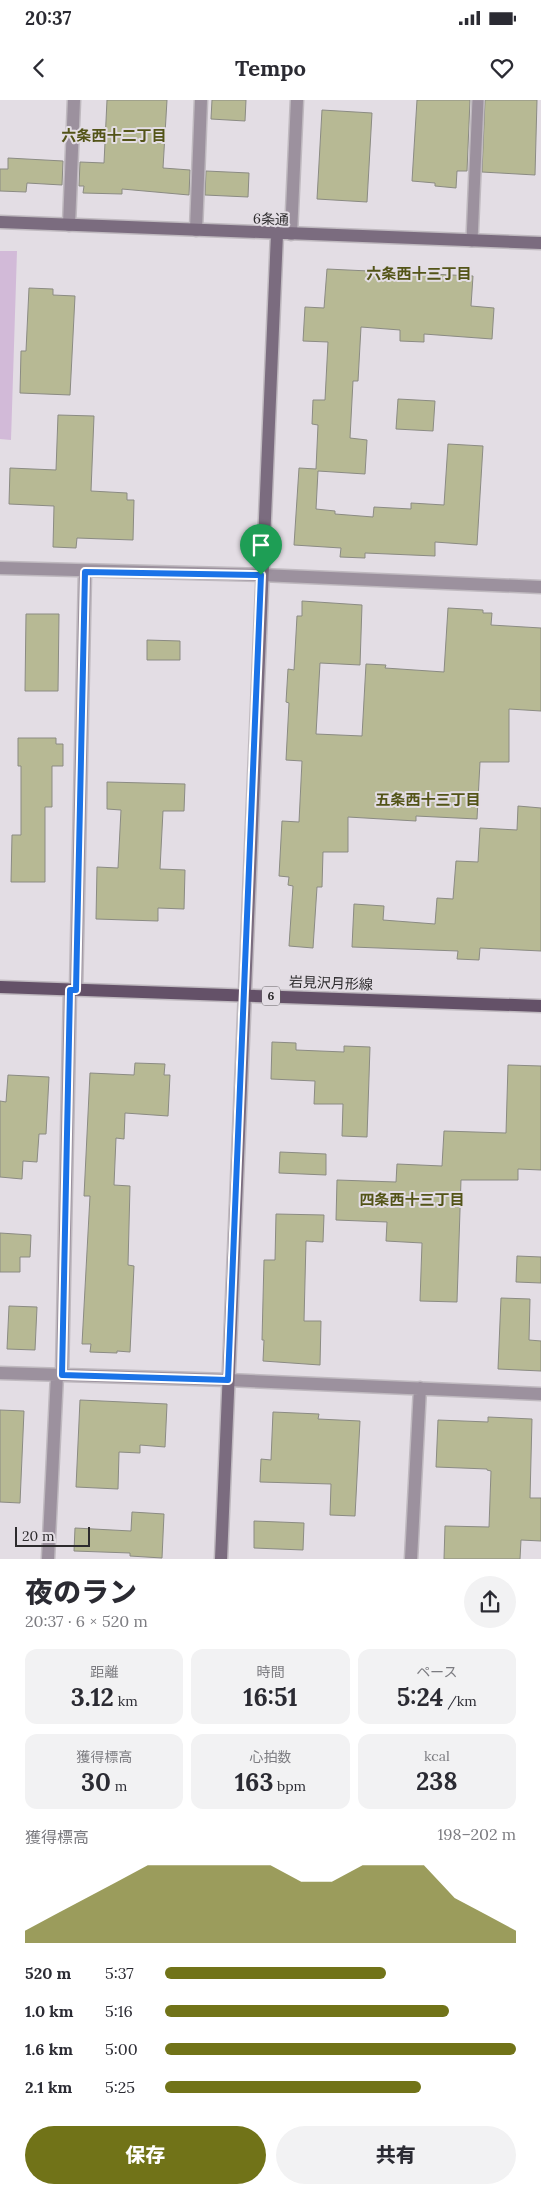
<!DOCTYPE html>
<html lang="ja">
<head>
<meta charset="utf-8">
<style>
  :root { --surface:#fff; --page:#f2f2f3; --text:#2b2b33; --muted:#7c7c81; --accent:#717318 }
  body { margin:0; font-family:Lora,"Noto Sans JP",serif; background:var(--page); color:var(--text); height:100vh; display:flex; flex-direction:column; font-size:19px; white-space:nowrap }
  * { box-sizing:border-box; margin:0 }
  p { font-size:16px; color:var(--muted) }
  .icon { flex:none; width:28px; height:28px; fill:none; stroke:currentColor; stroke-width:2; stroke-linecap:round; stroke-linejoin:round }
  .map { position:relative; height:1459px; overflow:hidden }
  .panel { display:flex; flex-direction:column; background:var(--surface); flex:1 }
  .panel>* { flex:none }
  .scale { position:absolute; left:15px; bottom:12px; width:75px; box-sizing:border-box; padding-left:5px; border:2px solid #2d2b2d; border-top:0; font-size:14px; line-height:18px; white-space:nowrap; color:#2d2b2d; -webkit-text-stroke:4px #e3dde4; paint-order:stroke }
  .pin { position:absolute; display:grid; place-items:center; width:42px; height:42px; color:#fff; margin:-51px -21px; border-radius:50% 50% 50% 0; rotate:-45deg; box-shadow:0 0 5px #0007 }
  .pin .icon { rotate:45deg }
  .round { display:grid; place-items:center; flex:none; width:52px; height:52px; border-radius:26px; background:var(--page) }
  .headline { display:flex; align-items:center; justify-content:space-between; height:85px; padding:0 25px }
  h1 { font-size:28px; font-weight:800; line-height:38px }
  .figures { display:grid; grid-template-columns:repeat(3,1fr); gap:8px; height:85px; padding:5px 25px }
  .figures div { display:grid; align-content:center; border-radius:12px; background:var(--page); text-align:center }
  .figures b { font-size:25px; font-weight:800 }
  .figures small { font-size:14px; font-weight:400 }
  .figures p { font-size:14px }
  .chart { height:140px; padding:10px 25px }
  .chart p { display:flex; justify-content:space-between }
  .chart svg { width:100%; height:90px; margin-top:5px; fill:var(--accent); opacity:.7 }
  .action { display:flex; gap:10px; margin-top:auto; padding:10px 25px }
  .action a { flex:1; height:58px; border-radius:30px; background:var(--accent); color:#fff; font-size:20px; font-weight:800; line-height:58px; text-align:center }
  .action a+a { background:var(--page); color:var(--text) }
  ul { padding:0 25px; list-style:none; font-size:16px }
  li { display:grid; grid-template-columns:80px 60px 1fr; align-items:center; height:38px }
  li i { height:12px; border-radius:6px; background:var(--accent) }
  .status { display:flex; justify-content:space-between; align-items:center; height:35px; padding:0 25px; background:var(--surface); direction:ltr }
  .status svg { height:14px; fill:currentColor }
  header { display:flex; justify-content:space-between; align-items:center; height:65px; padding:0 25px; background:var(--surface); font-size:22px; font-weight:800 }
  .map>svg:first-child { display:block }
</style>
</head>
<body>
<div class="status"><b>20:37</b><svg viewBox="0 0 49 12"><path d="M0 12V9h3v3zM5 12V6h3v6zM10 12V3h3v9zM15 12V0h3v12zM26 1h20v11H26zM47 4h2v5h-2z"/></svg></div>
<header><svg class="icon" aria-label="back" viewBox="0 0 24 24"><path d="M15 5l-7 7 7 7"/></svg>Tempo<svg class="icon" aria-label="heart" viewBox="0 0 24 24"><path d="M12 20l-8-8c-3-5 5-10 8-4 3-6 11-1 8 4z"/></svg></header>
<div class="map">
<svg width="541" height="1459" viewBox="0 0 541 1459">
  <rect width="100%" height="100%" fill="#e3dde4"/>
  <path fill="#d2bad8" d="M0 151H17L11 340 0 339Z"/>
  <path fill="#b7b994" stroke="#8b8b83" d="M107 0H167L163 68 190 70 189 95 122 89V94L83 93 84 86H79L80 62 104 63Z
    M212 0H246L245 21 211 19Z
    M417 0H470L467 71H457L456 88 435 86V83L412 81Z
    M485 0H537L535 75 482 72Z
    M322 10 372 13 367 102 317 99Z
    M8 58 63 61 62 85 27 83 26 92 0 91V69H8Z
    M206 71 249 73 248 97 205 95Z
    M327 169 473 176 471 206 494 208 492 239 424 234V242L400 241V230L361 227 358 281H353L350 338 367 340 365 374 318 371 316 409 335 411V414L373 417 374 407 411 409V403L444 405 448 344 483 346 477 445 435 442V456L365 453V458L340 457 341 448 294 445 299 368 316 369 318 325 312 324 313 300H325L328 242 303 241 305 207 324 208Z
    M29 188 53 189V195L75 196 70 295 20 293 21 251H26Z
    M398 299 435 301 433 331 396 329Z
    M58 315 94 316 91 391 127 393V400H134L133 440 77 438 76 448 53 447 54 406 9 404 10 368 56 370Z
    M302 501 362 505 360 565 320 563 316 634 362 636 366 564 386 565 385 568 444 572 448 508 483 510V513H492L491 525 541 528V611L509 609V662H480L477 719 416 716V721L348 717V752H323L322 787H317L313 848 289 846 293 786 288 785 289 777 279 776 282 721 299 722 302 661 286 660 289 603 286 602 288 569 294 570 297 516H302Z
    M26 514H59L58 591H25Z
    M147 540 180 541V560H147Z
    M18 638H56V644H63V666H52V707H45V782H11L12 735H21V666H18Z
    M107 682 185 684 184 711H163L160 769 185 770 184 809 158 808V821L96 819 97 767 118 768 121 710 107 709Z
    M518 706 541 708V851L480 848 479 860 457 859 458 851 352 847 354 804 384 806 383 820 435 824 437 798 453 799 456 761 478 762 480 728 517 730Z
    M272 942 296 943V950L344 952V946L370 947 367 1037 342 1036 343 1004H314L315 981 271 979Z
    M135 963 165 964 164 975H170L168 1016 125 1013 124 1039 116 1038 114 1085 130 1086 128 1165 134 1166 130 1252 117 1251V1253L90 1252 91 1244H82L90 1096H84L90 973 134 975Z
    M508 965 541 966V1070L518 1069V1080H461L457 1202 420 1201 422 1143 386 1141 387 1122 336 1120 337 1080 396 1082 397 1064 442 1066 444 1031 506 1033Z
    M8 975 49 977 46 1034H39L37 1062 23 1061 22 1079 0 1077V1001L6 1002Z
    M280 1052 326 1054V1075L279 1073Z
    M276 1114 324 1115 323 1142 306 1141 304 1221H321L320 1265 263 1261 264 1240H262L264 1160H275Z
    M0 1133 31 1135 30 1157H20V1172H0Z
    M517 1156 541 1157V1183L516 1182Z
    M501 1198 530 1199 529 1240 541 1241V1271L498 1269Z
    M9 1206 37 1207 35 1250 7 1249Z
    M80 1300 167 1304 165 1347 140 1345V1353L119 1352 118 1389 76 1387Z
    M0 1310 24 1311 20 1403 0 1402Z
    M273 1312 319 1314 318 1319 360 1321 355 1416 330 1415 331 1384 260 1382 261 1359 271 1360Z
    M488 1317 532 1319 530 1398H541V1441L521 1440 520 1459H444L445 1426 489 1427 491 1371 487 1370V1369L436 1367 438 1320 488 1322Z
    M132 1412 164 1414 162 1458 130 1456V1453L74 1451 75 1428 131 1431Z
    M254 1421 304 1423 303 1450 254 1448Z"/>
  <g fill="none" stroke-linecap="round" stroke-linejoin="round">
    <g stroke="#bfb9bf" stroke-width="14">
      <path id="lane" d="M472 141 478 0"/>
    </g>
    <g stroke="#bfb9bf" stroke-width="15">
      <path id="street" d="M69 125 74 0
        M196 130 201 0
        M291 134 297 0
        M0 468 261 475 541 487
        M76 890 85 472
        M0 1273 228 1280 541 1294
        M62 1275 70 890
        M48 1459 57 1275
        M411 1459 420 1288"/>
    </g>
    <g stroke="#bfb9bf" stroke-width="15">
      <path id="secondary" d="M0 122 541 143
        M221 1459 277 134"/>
    </g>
    <g stroke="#bfb9bf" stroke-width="15">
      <path id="primary" d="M0 887 541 906"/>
    </g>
    <use href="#lane" stroke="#9c919e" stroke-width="11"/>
    <use href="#street" stroke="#9c919e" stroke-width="12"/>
    <use href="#secondary" stroke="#7b6c7f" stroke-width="12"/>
    <use href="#primary" stroke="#645168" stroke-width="12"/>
  </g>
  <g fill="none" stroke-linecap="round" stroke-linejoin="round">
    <g stroke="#fff" stroke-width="10">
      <path id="route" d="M85 472 261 475 228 1280 62 1275 70 890H76Z"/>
    </g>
    <use href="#route" stroke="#1a73e8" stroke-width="6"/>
  </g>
  <g text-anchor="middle" stroke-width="4" stroke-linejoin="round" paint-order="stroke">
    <rect fill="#e3dde4" stroke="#646064" stroke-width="1" x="262" y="886.5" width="18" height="19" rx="4"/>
    <g font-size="12" font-weight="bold" fill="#2d2b2d">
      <text x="271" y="900">6</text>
    </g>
    <g font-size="14" fill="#2d2b2d" stroke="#e3dde4">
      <text transform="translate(271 119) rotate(2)" y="5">6条通</text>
      <text transform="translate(331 883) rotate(2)" y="5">岩見沢月形線</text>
    </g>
    <g font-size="15" font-weight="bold" fill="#535418" stroke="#e3dde4">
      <text x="114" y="41">六条西十二丁目</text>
      <text x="419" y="179">六条西十三丁目</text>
      <text x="428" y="705">五条西十三丁目</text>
      <text x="412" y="1105">四条西十三丁目</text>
    </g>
  </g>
</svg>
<div class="scale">20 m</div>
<div class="pin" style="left:261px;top:475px;background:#1e9e55"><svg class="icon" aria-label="arrive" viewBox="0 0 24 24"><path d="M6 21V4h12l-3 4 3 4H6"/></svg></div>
</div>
<section class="panel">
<div class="headline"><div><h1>夜のラン</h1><p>20:37 · 6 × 520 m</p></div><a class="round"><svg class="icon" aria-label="share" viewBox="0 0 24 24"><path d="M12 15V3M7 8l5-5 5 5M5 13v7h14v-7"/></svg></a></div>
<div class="figures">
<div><p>距離</p><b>3.12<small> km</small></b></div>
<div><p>時間</p><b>16:51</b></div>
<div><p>ペース</p><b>5:24<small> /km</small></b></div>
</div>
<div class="figures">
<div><p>獲得標高</p><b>30<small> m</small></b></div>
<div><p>心拍数</p><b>163<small> bpm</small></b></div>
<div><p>kcal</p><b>238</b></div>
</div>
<div class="chart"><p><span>獲得標高</span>198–202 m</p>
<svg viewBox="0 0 160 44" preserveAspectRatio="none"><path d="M0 44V38L10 30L20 22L30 14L40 6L50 6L60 6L70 6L80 6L90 14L100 14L110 6L120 6L130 6L140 22L150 30L160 38V44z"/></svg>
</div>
<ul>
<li><b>520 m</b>5:37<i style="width:63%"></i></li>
<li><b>1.0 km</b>5:16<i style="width:81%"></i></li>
<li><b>1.6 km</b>5:00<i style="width:100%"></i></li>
<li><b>2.1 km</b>5:25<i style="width:73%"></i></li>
</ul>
<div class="action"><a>保存</a><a>共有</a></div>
</section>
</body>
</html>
